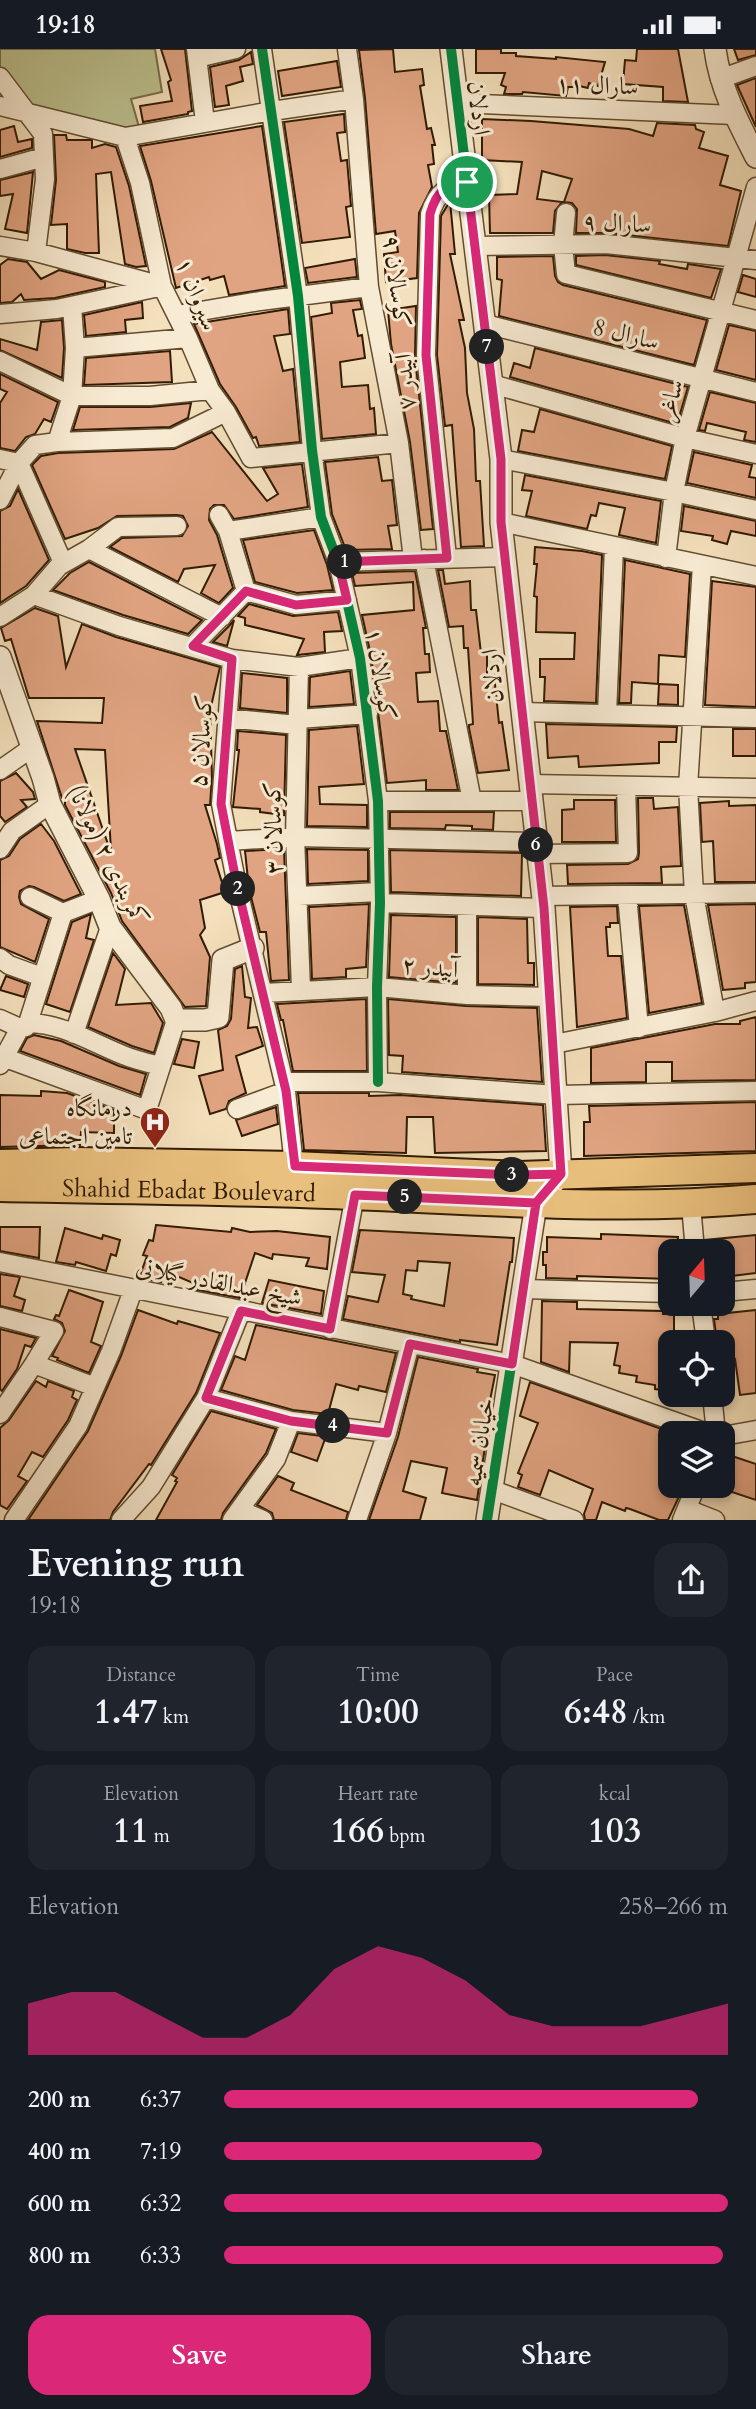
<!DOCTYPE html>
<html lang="en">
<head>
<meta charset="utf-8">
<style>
  :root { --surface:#171b24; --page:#20242c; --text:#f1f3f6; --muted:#9ea1a6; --accent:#db2777 }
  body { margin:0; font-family:Cardo,Amiri,serif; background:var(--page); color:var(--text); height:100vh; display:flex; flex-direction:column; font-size:26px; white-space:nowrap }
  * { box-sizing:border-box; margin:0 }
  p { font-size:23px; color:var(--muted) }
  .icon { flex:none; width:38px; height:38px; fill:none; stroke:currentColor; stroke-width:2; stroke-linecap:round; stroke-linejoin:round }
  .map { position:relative; height:1471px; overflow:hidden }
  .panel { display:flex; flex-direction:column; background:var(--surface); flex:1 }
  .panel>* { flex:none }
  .needle { width:46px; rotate:19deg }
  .controls { position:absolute; left:658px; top:1190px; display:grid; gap:14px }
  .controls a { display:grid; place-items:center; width:77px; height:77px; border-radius:14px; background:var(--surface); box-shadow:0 4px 10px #0003; font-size:35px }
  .pin { position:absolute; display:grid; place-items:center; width:60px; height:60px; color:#fff; margin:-30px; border:4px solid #fff; border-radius:50%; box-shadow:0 2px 7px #0007 }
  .km { position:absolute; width:35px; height:35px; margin:-18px; border-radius:50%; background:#222; color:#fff; font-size:19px; line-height:35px; text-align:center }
  .round { display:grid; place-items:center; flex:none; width:74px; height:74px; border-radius:21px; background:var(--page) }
  .summary { display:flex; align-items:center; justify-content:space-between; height:119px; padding:0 28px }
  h1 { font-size:38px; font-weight:700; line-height:52px }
  .metrics { display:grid; grid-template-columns:repeat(3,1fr); gap:10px; height:119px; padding:7px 28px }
  .metrics div { display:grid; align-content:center; border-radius:18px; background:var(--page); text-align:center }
  .metrics b { font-size:35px; font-weight:700 }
  .metrics small { font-size:19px; font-weight:400 }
  .metrics p { font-size:19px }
  .chart { height:196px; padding:14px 28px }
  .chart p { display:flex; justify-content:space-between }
  .chart svg { width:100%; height:126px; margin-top:7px; fill:var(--accent); opacity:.7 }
  .primary-button { display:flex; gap:14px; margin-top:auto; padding:14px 28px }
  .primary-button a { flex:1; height:80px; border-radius:21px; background:var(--accent); color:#fff; font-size:28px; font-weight:700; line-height:80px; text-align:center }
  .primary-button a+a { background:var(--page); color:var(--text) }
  ul { padding:0 28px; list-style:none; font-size:23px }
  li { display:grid; grid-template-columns:112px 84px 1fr; align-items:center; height:52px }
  li i { height:18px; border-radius:9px; background:var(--accent) }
  .status { display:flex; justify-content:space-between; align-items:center; height:49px; padding:0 35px; background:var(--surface); direction:ltr }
  .status svg { height:19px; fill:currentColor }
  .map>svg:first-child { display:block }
</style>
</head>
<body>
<div class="status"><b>19:18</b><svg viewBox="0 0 49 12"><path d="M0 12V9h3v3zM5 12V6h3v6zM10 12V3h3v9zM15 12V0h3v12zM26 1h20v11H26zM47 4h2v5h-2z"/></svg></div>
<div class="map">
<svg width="756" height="1471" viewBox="0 0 756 1471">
  <rect width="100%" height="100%" fill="#f4e0bc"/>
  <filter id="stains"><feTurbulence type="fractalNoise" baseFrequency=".00286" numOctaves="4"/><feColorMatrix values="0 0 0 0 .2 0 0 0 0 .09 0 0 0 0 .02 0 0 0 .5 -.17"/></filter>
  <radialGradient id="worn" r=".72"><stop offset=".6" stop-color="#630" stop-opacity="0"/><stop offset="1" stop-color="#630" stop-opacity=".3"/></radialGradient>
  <path fill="#bcc290" stroke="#766e49" stroke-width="2" d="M0 0H155L162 43 131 50 139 78 121 81 23 57 0 26Z"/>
  <path fill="#e1a482" stroke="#311b02" stroke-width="2" fill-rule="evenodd" d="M161 0H185L192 62 188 63V65L143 73 140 57 172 52 168 33 171 31Z
    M393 0 395 23 422 20 424 36 420 37 427 80 431 79 435 96H432L434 115 428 116 432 138 419 164 417 229 386 233 384 205 398 203 395 182 376 185 365 49 359 1Z
    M476 0H501V4H516V7L556 10V8L605 13 598 37 589 34 588 39 575 36 574 38H568L566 47 523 43 522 45H504L506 38 501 36 505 24H476Z
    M637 0H678L688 53 663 52V38L623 35 625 11 636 12Z
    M734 0H756V6L738 11Z
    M251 3 253 15 240 18 243 32 226 37 229 56 215 58 210 18 239 11Z
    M337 12 341 38 282 47 278 22Z
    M756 29V78L737 36Z
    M344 65 345 83 337 84 341 112 347 111 351 157 346 158 350 188 302 194 284 73Z
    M482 70 531 72 629 80 653 87 657 74 695 76 696 80 704 83 699 99 728 107 720 136 741 142 728 197 607 184H576L577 160 572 154 564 153 572 130 542 122 537 150 562 153 555 162 553 184H490L489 146 517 145 522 113 482 111Z
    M14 77 18 93 32 90V99L0 108V81Z
    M262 77 285 237 229 246 224 227 210 231 209 228 176 239 151 132 140 97Z
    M54 86H66L67 91H92V99L105 95 116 98 129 137 146 217 136 218 125 215 111 123 96 125 99 204H85L67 200V175L51 176 56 131Z
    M33 123 27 184 5 180 13 145 0 147V131Z
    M450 152 455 205H450L464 271H459L465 299 467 344 474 380 476 432H480L484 497 461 498 452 376 445 377 437 306 441 167Z
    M605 206 660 212 659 215 687 220 688 215 721 220 711 249 576 216V207Z
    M553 207 555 227 558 233 563 236 707 271 694 316 499 267 502 231 497 230V208Z
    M8 210 27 213 41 230 59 221 105 233V238L55 249 24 251 21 245 12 253 0 254V216Z
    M355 210 357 228 308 234 305 219Z
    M743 226 756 230V248L738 243Z
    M360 251 362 260 353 261 358 287 362 286 365 309 340 313 342 338 368 336 370 360 374 359 376 385 322 390 311 268 332 264 331 254Z
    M142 253 143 269 125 271 126 283 86 287 84 266Z
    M416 257 415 307 433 480 421 481 410 393 391 295 388 261Z
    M288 260 290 285 274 287 283 322 293 320 300 393 259 397 256 388 253 389 236 358 220 335 194 275Z
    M62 271 64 299 62 329 0 301V290L37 301 41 273Z
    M729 276 756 282V331L716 321Z
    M535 299 688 338 677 375 510 328 514 314 530 319Z
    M170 302 172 333 84 336 86 309Z
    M0 325 58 353 51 373 44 370 35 385 26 388 15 402 0 399V354L7 343 0 340Z
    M710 343 756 354V393L744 391 746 383 707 374 705 382 699 381Z
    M191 354 188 369 170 378 73 381 80 358H150Z
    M540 360 672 397 665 430 518 402 522 381 534 383Z
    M212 383 267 452 278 445 263 419 302 415 308 458 234 470 224 456H214L210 460 209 471 217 486 233 539 219 554 201 544 215 516 184 520 178 533 110 498 122 489 182 487 188 477 183 467 177 466 117 467 98 479 65 490 32 416 41 407 58 404 174 400Z
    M694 403 752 416 749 428 756 429V449L687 434Z
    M378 408 382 432 392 431 397 476 388 477 392 500 346 501 332 465 325 413Z
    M525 426 661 452 656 494 619 486 625 459 599 454 596 467 591 466 587 480 526 467 532 442 522 441Z
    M18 440 49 511 26 537 0 554V462L10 457Z
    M684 457 756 472V487L731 482 727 495 712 491 713 487 681 482Z
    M314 481 327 516 333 541 297 544 255 533 243 491Z
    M535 498 582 502 602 506 596 654 544 652 545 628H540V610H574L575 584 536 583 537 548 534 547 537 515H534Z
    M625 511 690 525 685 608 659 606 658 635 632 633 631 654H619Z
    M89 513 202 571 188 585 123 566 53 541 70 524Z
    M438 521H443L445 535 470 532 471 561H476L481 604 487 603V627L494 626 499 674 502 673 509 721 478 724 469 679V676L473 675 468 599H464L463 577 449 578Z
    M415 522 426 579H423L425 605H429L430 623 416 624 418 653 438 652 440 682H446L458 741H426V731L387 734 371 607 362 566 414 561 413 533 355 537 352 524Z
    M712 532 756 538V658L705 656Z
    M249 555 293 567 338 563 342 582 324 583 325 603 297 606 304 590 245 576V569L238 567Z
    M35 559 58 567 66 618 82 575 116 588 220 618 210 662 212 728 210 756H205L217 795 220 809 215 811 225 843 200 851 205 879 200 886 210 908 206 957 185 958 122 872 111 844 65 756V749H62L37 672 102 674 104 649H29L11 590 5 592 1 579ZM75 700 105 701 111 801H110Z
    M234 571 227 597 213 593 229 577Z
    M350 622 354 655 309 658 310 628Z
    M242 624 287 629V664L240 659Z
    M659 635 678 636V656L658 655Z
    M546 675 677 678 676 693H659V714L579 718 578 707 548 709Z
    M357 677 364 735 319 738 320 755 367 756V778L307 777 309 681Z
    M733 680H756V707H733Z
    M238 682 286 686 284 766 260 763V760L233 758 239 701H237Z
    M16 724 33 743 35 750 21 751 27 758 5 773 0 767V732Z
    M638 749H653L654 760 678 758 681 817 661 818 662 834 568 835 567 816 628 815 638 810 639 804Z
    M574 751H615L616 793H562V761L574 760Z
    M729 752V757L756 756V833H715L713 792 702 793 700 754Z
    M390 763H494L493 781 472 780V777L446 776 445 780 390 779Z
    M41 775 54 792 81 845 64 852 34 838 29 837 20 842 19 848 21 855 49 870 35 913 0 898V811L9 807 20 790Z
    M284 800 289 931 271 932 266 883H260L249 840 245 802Z
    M307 800 368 801V832L308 835Z
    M390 801 522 804 521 847 391 843Z
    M369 855 366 918 346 920V928L312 930 309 858Z
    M756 855V933L745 934V939L723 941 708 856Z
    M684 856 702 954 649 964 639 857Z
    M617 857 618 874H610V878H606L608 907H621L627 969 577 978 570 858Z
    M91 865 86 889 94 891 70 963 46 955 72 873Z
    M391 866 456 868V934L389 928Z
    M478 868 527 870 528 914H534V936L478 935Z
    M113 904 125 920 116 956 151 954 163 974 154 1004 132 997 88 978Z
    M242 917 245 948 251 949 248 979 257 978 263 997 236 1007 246 1044 229 1052 226 1060 210 1065 199 1027 223 1021 218 981 227 977 231 970 235 920Z
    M6 927 28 935 24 948 0 941Z
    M366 950 367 1022H293L283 971H281L277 955Z
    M388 950 466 957 537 959 542 1033 402 1023 403 1007 389 1006Z
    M756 968V1031L672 1032V1013H646V1033L591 1034V999L715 975H740V972Z
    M34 986 61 992 119 1017 146 1025 140 1046 20 1002 27 989Z
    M182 990 199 993 194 1019 174 1015Z
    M41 1042 67 1044 114 1061V1084L81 1083 80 1096 0 1098V1046L41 1047Z
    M298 1044H369V1047L400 1046 543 1056 546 1102 435 1104 433 1068H407L406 1104 304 1101Z
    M756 1053V1102L584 1107V1073H590L589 1057Z
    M276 1058 278 1075 242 1087 236 1071Z
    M156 1176 231 1183 232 1179 250 1183 277 1182 330 1188 327 1220 306 1217 309 1209 273 1205 272 1210 255 1204 240 1249 197 1241 198 1236 165 1222 161 1233 139 1229 147 1207 143 1206 149 1191 153 1192Z
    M0 1178H40L39 1209 0 1202Z
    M65 1179 102 1190 103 1186 120 1191 116 1207 111 1205 106 1222 76 1213 75 1216 56 1213Z
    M360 1181 514 1189 512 1213H510L497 1296 460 1291V1293L343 1270 348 1247 378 1253 385 1226 352 1223ZM418 1212 450 1214 444 1257 411 1250 412 1247 403 1245 406 1221 417 1222Z
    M601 1185 678 1188 677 1202H670V1230L577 1227V1230L546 1229V1216H543V1203H547V1188L601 1190Z
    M756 1186V1224L723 1228V1202H706L705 1191Z
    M0 1225 20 1228 14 1247 25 1251 22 1262 0 1257Z
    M269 1231 324 1242 321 1265 262 1254Z
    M69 1241 103 1253 91 1293 101 1297 89 1324 57 1311 58 1309 52 1307 65 1282 62 1274 54 1270 56 1266 59 1267Z
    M542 1252 577 1253V1260L663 1262V1265H674V1289H670V1342L655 1340V1336L636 1333 637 1327 619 1324 620 1317 614 1316 618 1294 570 1293 569 1323 541 1313Z
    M138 1261 177 1275 178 1272 220 1284 196 1344 151 1416 149 1415 113 1463 110 1471H28L88 1382 121 1307Z
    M756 1261V1344L740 1346 735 1310 723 1312V1293H717L714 1270H718V1265Z
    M256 1276 396 1304 386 1343 359 1337 358 1341 336 1335 328 1365 293 1361 221 1341 235 1307 245 1311Z
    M0 1280 36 1289 31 1298 25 1296 17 1320 2 1342 0 1340Z
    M418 1308 478 1320 477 1323 495 1326 481 1397 485 1398 477 1451 442 1444 447 1419 411 1412 403 1442 426 1449 420 1471H369L398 1388Z
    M36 1332 46 1338 48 1332 74 1342 72 1348 77 1351 68 1371 43 1408 32 1403 18 1427 27 1432 7 1460 0 1456V1379L9 1371Z
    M530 1333 670 1383V1437H684L668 1471H659L630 1460 626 1459 625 1462 602 1453 596 1471H585L584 1465 593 1440 549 1421 540 1446 518 1438 522 1426 518 1424 538 1374 520 1367Z
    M211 1362 276 1380 266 1404 223 1464 221 1471H156L177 1433 175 1432 177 1429 172 1426Z
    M298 1384 322 1387 325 1390 317 1412 291 1403Z
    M723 1404 756 1415V1451L723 1440Z
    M278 1427 294 1434 291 1441 348 1463 346 1471H274L272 1464 257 1456Z"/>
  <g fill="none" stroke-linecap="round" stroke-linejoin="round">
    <g stroke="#624c30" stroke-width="21">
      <path id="minor" d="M196 0 205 73
        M262 0 298 247 312 401 321 468 338 513 360 609 378 752 380 854 377 938 378 1033
        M347 0 354 50 369 238 399 394 413 510
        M197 9 236 0
        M0 28 43 85 45 130 36 203
        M720 30 756 17
        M458 54 734 66
        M0 57 125 88 272 62 354 50
        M125 88 140 134 162 237 188 289 210 341 226 363 251 409 399 394
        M0 120 44 108
        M566 164 563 196 566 225 756 271
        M0 197 36 203 162 237
        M475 197 606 195 756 211
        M72 257 75 299
        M0 265 57 260 159 238
        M177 266 260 252 369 238
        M485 275 756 343
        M0 312 72 347H150L210 341
        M492 335 685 389 756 405
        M57 393 72 347 75 299 188 289
        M0 410 19 414 35 396 57 393 173 389 226 363
        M501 410 674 443 756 461
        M19 414 63 514
        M0 451 19 414
        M219 466 228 482 246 542
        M501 473 756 527
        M228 482 321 468
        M89 500 222 568
        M447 508 426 306 430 165C437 143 446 138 467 133
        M666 509 674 443 685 389 756 138
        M424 510 472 752
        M338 513 505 508
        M702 516 688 738 694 845 715 963
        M34 546 119 577 232 610 299 618 360 609
        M0 568 34 546 59 517 89 500 118 478 177 477
        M193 597 246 542 296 556 347 551
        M232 610 221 755 237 837 286 1042 294 1117
        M299 618 295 788 301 940
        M522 663 756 669
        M607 665 614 498
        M226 669 297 676
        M298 670 368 665
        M0 721 33 698
        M530 735 756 739
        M378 752H531
        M228 792 295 788 536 793
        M0 800 12 782 50 755
        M538 805 628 804 626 737
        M627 846 639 979
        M298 847 379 843
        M542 847 756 844
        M30 848 63 864
        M380 854 544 859
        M0 909 9 916 42 928
        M264 944 377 938 467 946 551 948
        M467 946V858
        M0 970 20 979 26 978 28 974C61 974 93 994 123 1006 135 1011 148 1014 160 1017
        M28 974 63 864 99 850
        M74 985 110 878
        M554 995 715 963 756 952
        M0 1007 147 1061 176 971
        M0 1016 20 979
        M284 1033H378L557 1046 756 1042
        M237 1060 286 1042
        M691 1156 695 1202
        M0 1213 512 1315 707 1384
        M523 1240 670 1244
        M723 1243 756 1240
        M701 1255 706 1293
        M0 1268 54 1282 34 1315 0 1365
        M330 1280 355 1146
        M34 1315 95 1338
        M712 1346 716 1384
        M206 1349 291 1372 387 1384
        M723 1387 756 1381
        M493 1441 574 1471
        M687 1460 715 1471
        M240 1461 263 1471
        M14 1471 78 1377 111 1302 133 1241
        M121 1471 151 1438 206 1349 241 1262
        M232 1471 276 1410 291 1372
        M357 1471 387 1384 410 1295
        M682 1471 696 1437"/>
    </g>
    <g stroke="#624c30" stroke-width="24">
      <path id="tertiary" d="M451 0 501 410V473L544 859 561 1125 536 1155 487 1471
        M715 0C720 39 738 73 756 108
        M0 608 43 729 50 755 99 850 110 878 171 959 176 971H205L218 968 223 911 253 899"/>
    </g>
    <g stroke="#311b02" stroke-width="32">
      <g id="primary">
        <path d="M0 1115 78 1113 294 1117 519 1127 756 1119"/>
        <path id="s1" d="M0 1138C109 1140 219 1141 328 1145 471 1150 613 1163 756 1150"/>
      </g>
    </g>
    <use href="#minor" stroke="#f8ebd3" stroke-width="18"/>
    <use href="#tertiary" stroke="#f8ebd3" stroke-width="21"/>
    <use href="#primary" stroke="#eac07e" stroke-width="28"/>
    <g stroke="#f8ebd3" stroke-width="15">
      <path id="cycleway" d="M262 0 298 247 312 401 321 468 338 513 360 609 378 752 380 854 377 938 378 1033
        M451 0 501 410V473L544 859 561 1125 536 1155 487 1471"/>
    </g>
    <use href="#cycleway" stroke="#00873e" stroke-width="10"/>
  </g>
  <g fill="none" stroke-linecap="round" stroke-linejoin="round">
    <g stroke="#fff" stroke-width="14">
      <path id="route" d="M467 133C444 138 437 141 430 165L426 306 447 509 338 513 347 551 296 556 246 542 193 597 232 610 221 755 237 837 286 1042 295 1117 519 1126 561 1125 536 1154 512 1315 410 1295 387 1384 291 1372 206 1349 241 1262 330 1280 355 1146 536 1154 561 1125 544 859 501 473V410L467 133"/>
    </g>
    <use href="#route" stroke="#db2777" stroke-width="9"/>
  </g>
  <defs>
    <g id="hospital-pin" transform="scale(1.575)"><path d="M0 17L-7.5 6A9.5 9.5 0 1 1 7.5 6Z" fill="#8f2418" stroke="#f8ebd3"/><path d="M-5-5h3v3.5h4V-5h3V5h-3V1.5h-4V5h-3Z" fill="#fff"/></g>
  </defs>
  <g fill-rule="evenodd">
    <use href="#hospital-pin" x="155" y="1073"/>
  </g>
  <g text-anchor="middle" stroke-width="6" stroke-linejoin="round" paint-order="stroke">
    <g font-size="24" fill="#311b02" stroke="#f8ebd3">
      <text transform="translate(597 36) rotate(2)" y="8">سارال ۱۱</text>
      <text transform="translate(479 59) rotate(83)" y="8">اردلان</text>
      <text transform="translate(617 174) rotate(3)" y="8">سارال ۹</text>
      <text transform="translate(397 232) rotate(83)" y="8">کوسالان ۹</text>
      <text transform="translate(197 245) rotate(68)" y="8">سیروان ۱</text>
      <text transform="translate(626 285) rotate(14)" y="8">سارال 8</text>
      <text transform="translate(405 333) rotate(-94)" y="8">آبیدر ۷</text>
      <text transform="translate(670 351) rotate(-74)" y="8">ساغر</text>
      <text transform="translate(381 625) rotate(81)" y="8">کوسالان ۱</text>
      <text transform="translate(492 627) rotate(-96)" y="8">اردلان</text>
      <text transform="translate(201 692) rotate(-86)" y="8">کوسالان ۵</text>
      <text transform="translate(273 779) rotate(-91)" y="8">کوسالان ۳</text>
      <text transform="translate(108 806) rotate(64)" y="8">کمربندی ۲ (مولانا)</text>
      <text transform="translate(430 918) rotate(5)" y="8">آبیدر ۲</text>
      <text dy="8" stroke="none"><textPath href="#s1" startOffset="189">Shahid Ebadat Boulevard</textPath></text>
      <text transform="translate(219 1233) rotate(11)" y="8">شیخ عبدالقادر گیلانی</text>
      <text transform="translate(479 1393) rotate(-81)" y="8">خیابان سمیه</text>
    </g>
    <g font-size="24" fill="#311b02" stroke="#f8ebd3" text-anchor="end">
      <text x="132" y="1067">درمانگاه<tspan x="132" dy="28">تامین اجتماعی</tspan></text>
    </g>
  </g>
  <rect width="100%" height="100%" filter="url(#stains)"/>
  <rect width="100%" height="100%" fill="url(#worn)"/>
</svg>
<div class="controls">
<a><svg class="needle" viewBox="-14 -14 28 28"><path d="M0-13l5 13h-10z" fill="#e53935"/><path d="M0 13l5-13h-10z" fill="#9ea1a6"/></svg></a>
<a><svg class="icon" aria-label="locate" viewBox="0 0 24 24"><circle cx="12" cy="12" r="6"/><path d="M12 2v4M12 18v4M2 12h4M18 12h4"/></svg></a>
<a><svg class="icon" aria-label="layers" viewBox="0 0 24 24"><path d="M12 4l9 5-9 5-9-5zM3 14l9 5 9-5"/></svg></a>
</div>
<div class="pin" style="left:467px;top:133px;background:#1e9e55"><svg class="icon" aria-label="arrive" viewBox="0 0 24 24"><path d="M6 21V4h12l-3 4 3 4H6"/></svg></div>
<b class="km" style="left:345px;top:513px">1</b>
<b class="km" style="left:238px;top:840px">2</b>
<b class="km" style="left:512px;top:1126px">3</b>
<b class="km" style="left:333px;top:1377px">4</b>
<b class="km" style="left:405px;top:1148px">5</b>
<b class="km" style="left:536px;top:796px">6</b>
<b class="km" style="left:487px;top:298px">7</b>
</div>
<section class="panel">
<div class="summary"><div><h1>Evening run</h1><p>19:18</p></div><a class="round"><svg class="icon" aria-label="share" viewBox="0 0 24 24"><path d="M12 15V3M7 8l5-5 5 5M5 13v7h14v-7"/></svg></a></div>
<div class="metrics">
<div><p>Distance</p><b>1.47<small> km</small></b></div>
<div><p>Time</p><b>10:00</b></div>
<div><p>Pace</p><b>6:48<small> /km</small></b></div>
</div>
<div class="metrics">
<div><p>Elevation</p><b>11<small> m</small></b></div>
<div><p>Heart rate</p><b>166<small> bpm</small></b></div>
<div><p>kcal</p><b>103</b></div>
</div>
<div class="chart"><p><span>Elevation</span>258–266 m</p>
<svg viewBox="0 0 160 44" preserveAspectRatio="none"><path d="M0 44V26L10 22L20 22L30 30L40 38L50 38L60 30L70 14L80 6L90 10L100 18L110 30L120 34L130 34L140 34L150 30L160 26V44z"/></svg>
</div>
<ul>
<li><b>200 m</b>6:37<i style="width:94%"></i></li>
<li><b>400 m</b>7:19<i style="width:63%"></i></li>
<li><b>600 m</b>6:32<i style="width:100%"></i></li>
<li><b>800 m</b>6:33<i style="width:99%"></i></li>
</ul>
<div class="primary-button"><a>Save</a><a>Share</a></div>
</section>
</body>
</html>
